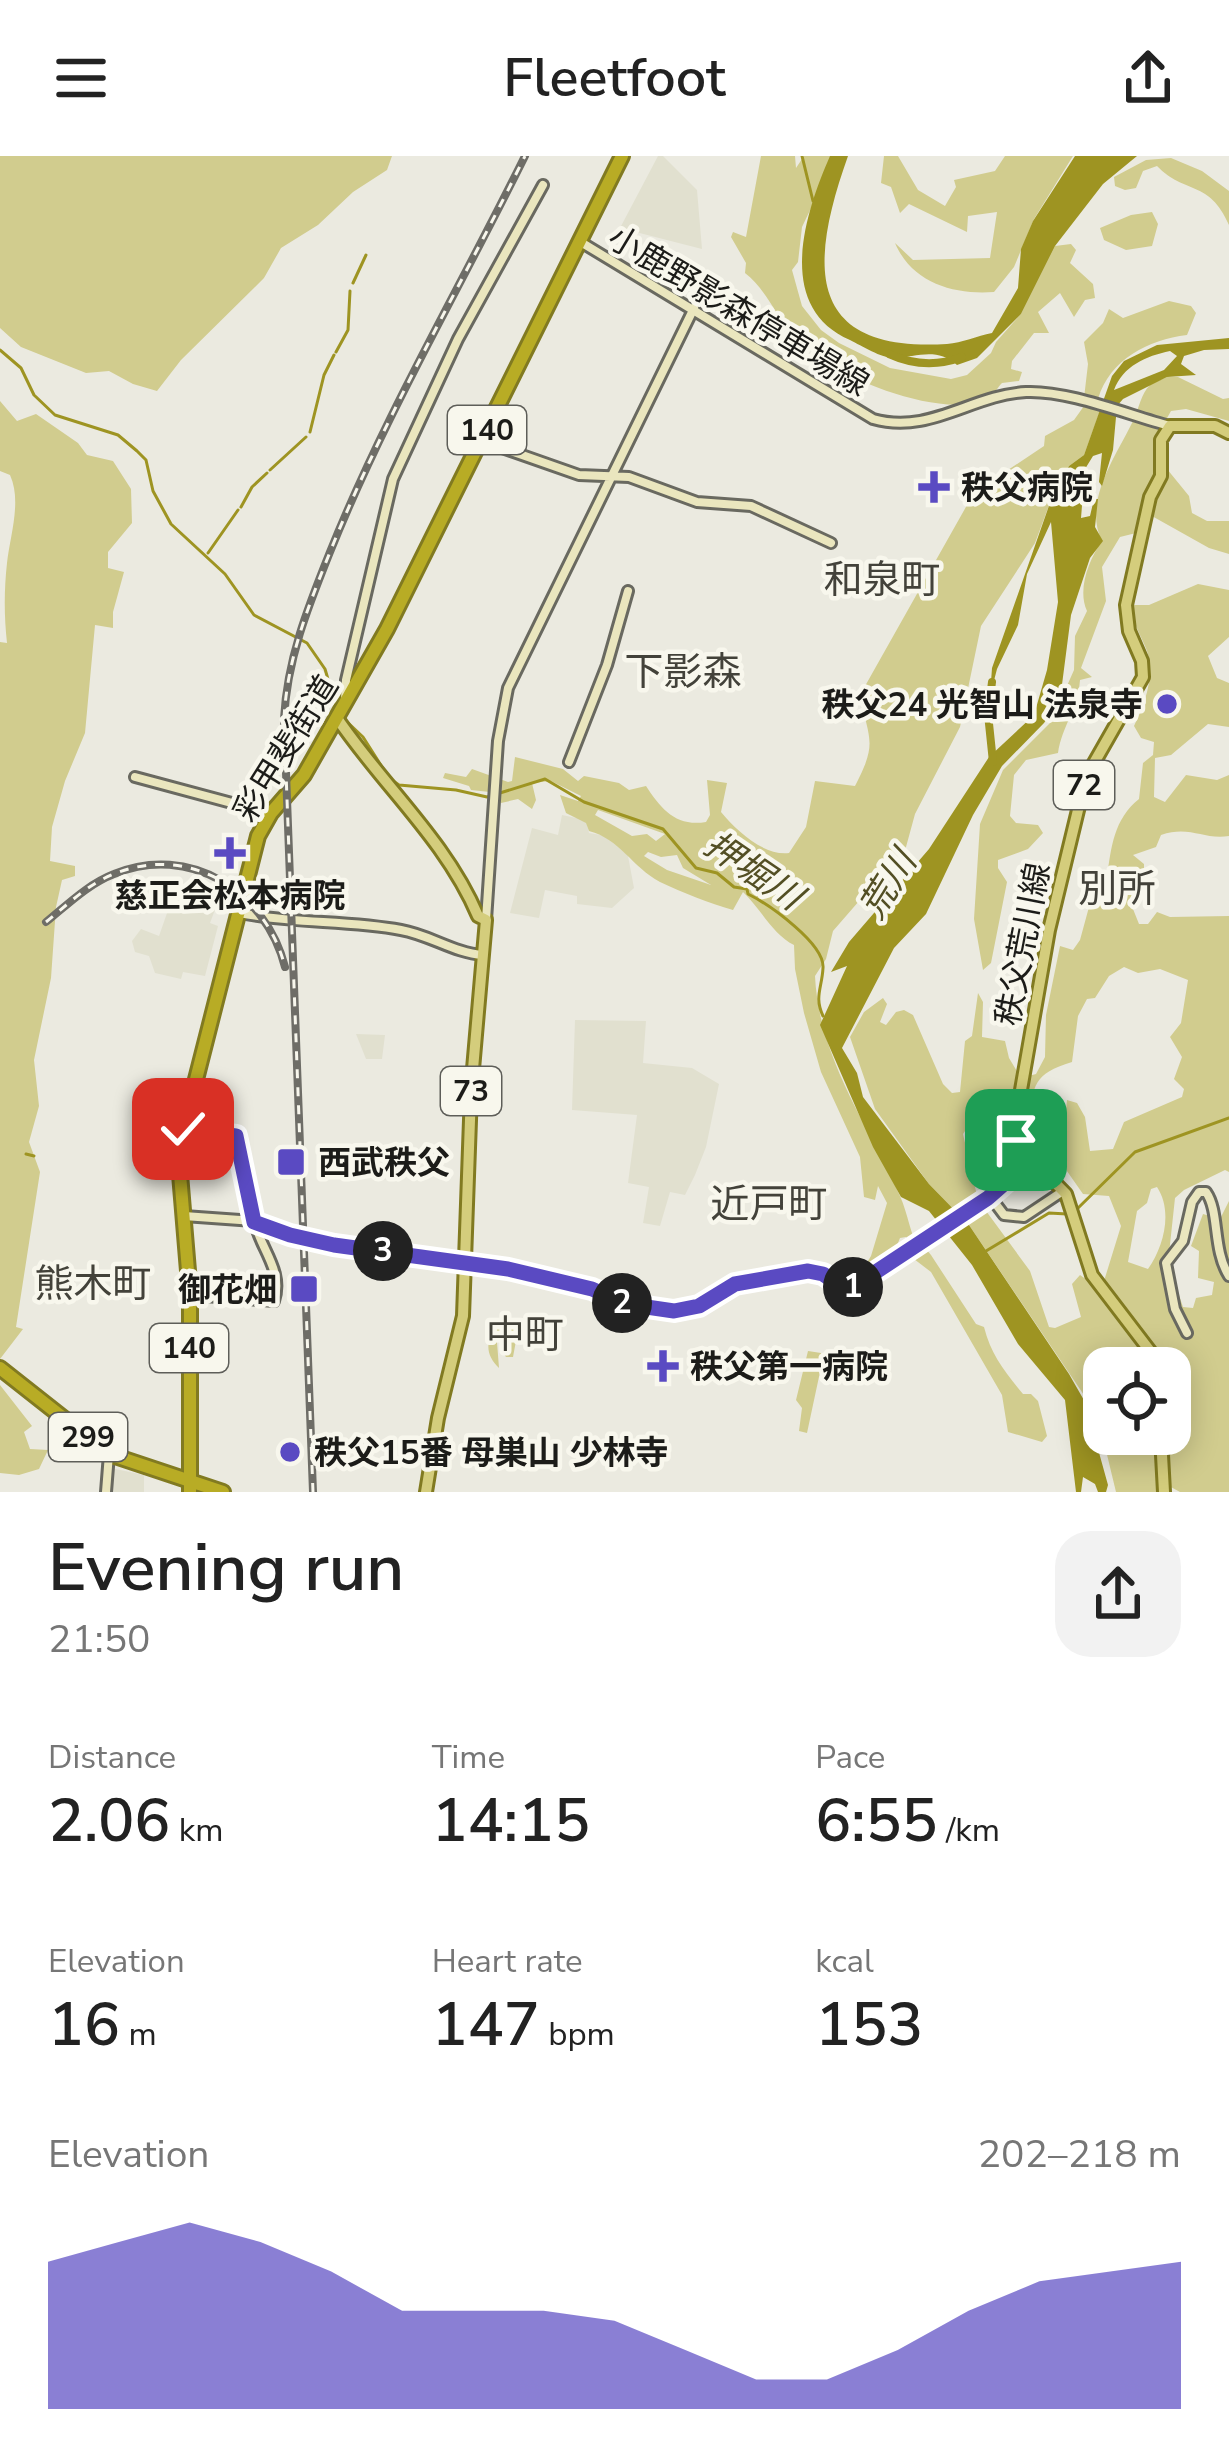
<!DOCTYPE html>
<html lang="en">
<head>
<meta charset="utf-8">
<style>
  :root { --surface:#fff; --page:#f2f2f2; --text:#222; --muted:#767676; --accent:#5a4ac2 }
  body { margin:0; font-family:"Nunito Sans","Noto Sans JP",sans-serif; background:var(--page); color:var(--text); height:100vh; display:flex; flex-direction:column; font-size:45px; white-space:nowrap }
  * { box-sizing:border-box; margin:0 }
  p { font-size:39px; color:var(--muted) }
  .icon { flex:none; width:66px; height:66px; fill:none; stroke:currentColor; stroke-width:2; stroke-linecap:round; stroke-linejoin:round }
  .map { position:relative; height:1336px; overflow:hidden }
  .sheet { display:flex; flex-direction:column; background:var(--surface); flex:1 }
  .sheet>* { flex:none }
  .controls { position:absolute; left:1083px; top:1191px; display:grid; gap:24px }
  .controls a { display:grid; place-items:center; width:108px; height:108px; border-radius:24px; background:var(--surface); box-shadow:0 6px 30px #0003; font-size:60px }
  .pin { position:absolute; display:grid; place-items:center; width:102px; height:102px; color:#fff; margin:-51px; border-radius:24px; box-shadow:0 6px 18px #0006 }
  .km { position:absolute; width:60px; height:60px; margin:-30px; border-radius:50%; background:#222; color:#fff; font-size:33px; line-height:60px; text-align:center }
  .round { display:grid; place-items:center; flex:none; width:126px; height:126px; border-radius:36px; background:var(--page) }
  .summary { display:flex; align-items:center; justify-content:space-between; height:204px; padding:0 48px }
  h1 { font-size:66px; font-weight:600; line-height:90px }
  .stats { display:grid; grid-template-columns:repeat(3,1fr); gap:18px; height:204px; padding:12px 48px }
  .stats div { display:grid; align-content:center }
  .stats b { font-size:60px; font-weight:600 }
  .stats small { font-size:33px; font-weight:400 }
  .stats p { font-size:33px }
  .chart { height:336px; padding:24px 48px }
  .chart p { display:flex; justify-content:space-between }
  .chart svg { width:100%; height:216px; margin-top:12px; fill:var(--accent); opacity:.7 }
  header { display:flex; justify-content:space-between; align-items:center; height:156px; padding:0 48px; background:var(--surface); font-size:54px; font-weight:600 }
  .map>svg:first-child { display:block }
</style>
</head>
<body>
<header><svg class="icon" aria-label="menu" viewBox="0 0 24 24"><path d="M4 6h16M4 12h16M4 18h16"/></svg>Fleetfoot<svg class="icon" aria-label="share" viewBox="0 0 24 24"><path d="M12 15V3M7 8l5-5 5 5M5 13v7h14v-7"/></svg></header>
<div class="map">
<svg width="1229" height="1336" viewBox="0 0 1229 1336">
  <rect width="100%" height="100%" fill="#ebeae0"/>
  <path fill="#e1e0cf" d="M658 0H663L697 34 702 93 620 72Z
    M562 659 586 664 589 677 607 680 628 700 634 732 612 752 577 748V740L545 734 539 762 510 757 532 672 558 679Z
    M173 740 216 751 210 767 218 770 205 820 183 816 181 823 155 817 149 800 135 796 132 785 141 773 159 780Z
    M575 864 646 865 643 907 692 912 719 928 706 991 695 1019 685 1039 670 1036 660 1070 643 1067 649 1031 628 1027 637 959 572 954Z
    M356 878 385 879 382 903H366Z
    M111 1312 144 1319V1336H111Z"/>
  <path fill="#d1cc8e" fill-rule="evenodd" d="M0 0H392L387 14 353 36 318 69 281 92 264 122 181 204 157 235 133 228 109 215 86 217 21 191 0 172Z
    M761 0H795L796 12 804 0H836L802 71 798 106 792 114 802 150 821 174 839 187 890 212 951 223 967 219 991 197 996 186 1021 158 1055 90 1071 88 1076 94 1070 107 1093 128 1095 142 1085 144 1074 161 1060 137 1038 156 1049 177H1034L1012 205 1011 213 1022 216 1019 225 1002 227C998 231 995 237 989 241 952 264 863 230 829 208 816 198 810 184 793 180 776 160 766 133 745 117L746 107 731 81 733 76 746 81Z
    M884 0H898L918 34 945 50 956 31 954 24 995 15 1005 0H1073L1034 63 1014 111 994 136C954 139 912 127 895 87L913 104 990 102 997 56 968 60 967 76 909 48 900 57 891 31 881 27Z
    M1171 2 1202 15 1229 35V69C1209 23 1185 39 1157 10L1143 15 1136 32 1125 34 1115 30 1114 21 1146 4Z
    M1152 56 1158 68 1152 90 1126 94 1104 84 1100 72 1131 59Z
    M1169 145 1191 150 1196 157 1187 179C1148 184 1110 203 1098 243L1084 242 1088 208 1084 186 1103 167 1109 153 1123 162Z
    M1167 221H1178L1223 243 1229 242V265L1186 253 1171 255 1162 271 1167 313 1189 340 1192 357 1207 365H1229V398L1209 392 1143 355 1140 376 1120 381 1102 411 1106 445 1081 512 1092 521 1080 524C1078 553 1062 570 1058 597L1026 604 1014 619 1010 660 1016 667 1038 669 1043 677 1028 693 998 704V712L1007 726 991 807 983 814 974 763 980 668 1003 614 1051 566 1074 514 1075 480 1087 455C1077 434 1089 403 1102 385 1082 345 1117 299 1134 263 1139 252 1141 238 1150 229 1155 225 1162 224 1167 221Z
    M0 245 17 265 36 258 78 287 87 299 113 305 131 333 132 367 108 396V412L124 416 113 456V472L95 469 85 577 65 625 52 671 50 705 75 710V720L62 724 56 751 51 822 34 904 39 950 29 986 40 1016 16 1171 23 1173 0 1203V486L7 487C4 460 4 434 7 407 10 380 22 345 10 319L0 315Z
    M1084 250 1100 255 1084 299 1069 310 1051 344 1035 387 981 470 960 571 915 658 906 691 833 775 826 803 815 820C819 902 867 967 900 1040 908 1058 910 1077 919 1094L926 1093 931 1099 976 1168 984 1171C991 1199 1005 1216 1023 1238H1031L1038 1245 1047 1280 1042 1286 1008 1276 1002 1239 931 1116 914 1103 906 1081 900 1082 894 1097 862 1122 858 1121 871 1100 887 1047 878 1030 875 1044 864 1041 860 1001 821 916 804 857 795 813 794 789C773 779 761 753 743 736L733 754C709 747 683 737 660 726 632 711 620 683 589 675L586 667 566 657 560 639 578 645 581 640 551 625 532 627 536 644 532 653 518 643 501 647 499 637 471 634 469 630 443 622 445 617 466 621 472 613 508 626 512 625 515 601 563 613 578 625 584 620 619 627 629 634 646 630C661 653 676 671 706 666L710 659 707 624 727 627 721 656C736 674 763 700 789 697L806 671 815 625 855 630C878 586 869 585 860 539L980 326 1005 316 1044 290 1045 280 1074 264ZM598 654 665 678 656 685 647 678 632 680 595 659ZM648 696 661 701 677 699 683 712 711 729 667 714 644 700Z
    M1198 428 1229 434V481L1208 500 1217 522 1229 527V571L1208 568 1171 599 1155 602 1154 641 1165 646 1186 619 1217 624 1229 619V680C1203 684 1190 669 1161 679L1156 691 1133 699 1144 708V721L1131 748 1139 768H1148L1157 756 1170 761 1229 760V1016L1225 1014 1184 1034 1175 1042 1168 1107 1183 1151 1193 1152 1196 1142 1212 1139 1214 1126 1198 1122 1199 1095 1191 1090 1203 1058 1220 1063 1229 1045V1336H1180L1158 1324 1157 1336H1116L1103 1282 1090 1248 969 1069 929 1028 875 953 850 881 864 856 883 842 887 848 880 866 886 869 896 856 904 854 913 859 943 928 952 937 960 936 965 885 972 880 978 837 983 846 982 881 1005 885 1009 902 1021 922 1036 918 1045 901 1046 859 1060 790 1073 794 1080 784 1095 729 1107 722C1111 691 1114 663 1139 643L1143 607 1153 599 1154 586 1141 582 1134 570C1145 548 1155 520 1147 495 1141 478 1131 468 1134 449H1149ZM1124 811 1138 817 1160 813 1188 824 1181 867 1170 881 1182 901 1174 923 1184 933 1182 941 1124 966 1113 993 1090 995 1085 961 1077 947 1067 944 1064 974 1029 967C1033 929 1033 918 1072 906L1078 860 1087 843 1095 842 1109 820ZM1021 928 1025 932C1027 970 1017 983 1048 1012L1062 1008 1083 1038 1109 1040 1121 1070 1104 1125 1094 1129 1080 1119 1072 1128 1081 1161 1055 1172 1049 1171 1030 1115 978 1044 963 978 971 966 1006 958 1014 931ZM1157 1031C1173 1055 1164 1090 1148 1113L1128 1106 1137 1055 1147 1047 1151 1033ZM1104 1212H1170V1278H1104Z
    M496 1170 518 1174 513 1201H506L502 1195 503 1185 497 1186 499 1212C487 1200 484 1188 496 1170Z
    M808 1195 821 1197 823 1202 807 1277 799 1275 802 1252 796 1244Z
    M0 1229 32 1270 24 1276 30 1293 48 1294 39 1313 19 1319 0 1317Z"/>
  <path fill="#9e9422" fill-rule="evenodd" d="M830 0H848C811 104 801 197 947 188 962 187 977 180 992 177L1018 132 1021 93 1033 65 1075 0H1137L1103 28 1055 90 1021 158 977 202 957 209C937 191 917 201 894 202 881 202 862 190 850 184 774 151 805 57 830 0Z
    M1229 182V193L1204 194 1184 200 1181 208 1196 219 1167 221 1123 243 1117 250 1113 294 1102 330 1099 326 1102 297 1093 300 1085 313 1081 362 1090 360 1094 343H1098L1095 371 1103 385 1090 402 1071 459 1060 544 1044 567 1002 610 973 659 926 758 894 792 842 892 857 917 863 941 929 1028 969 1069 1069 1218 1085 1246 1108 1329 1106 1336H1098L1095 1328 1083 1321 1081 1336H1076L1065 1244 1018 1188 972 1109 929 1055 901 1041 873 991 820 869 847 810 831 816 849 786 929 693 989 601 1034 559 1047 514 1058 446 1051 366 1027 418 1018 469 997 513 990 540 992 512 1051 344 1069 310 1084 299 1112 220 1124 205 1157 189ZM1170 195 1177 200 1164 214 1114 234C1123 210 1146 200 1170 195Z"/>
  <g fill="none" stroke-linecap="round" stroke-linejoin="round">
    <path stroke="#9e9422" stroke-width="3" d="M802 0 813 45
      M353 127 366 99
      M0 194 21 212 34 239 55 259 118 279 137 295 146 304 153 335 171 368 225 418 254 459 307 487 325 513 337 554
      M336 196 348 174 350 135
      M310 276 324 219 334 199
      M270 314 306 281
      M241 351 252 331 267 317
      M208 397 238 354
      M343 562 363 581 389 622 399 629 456 634 487 641 545 623 584 646 663 673 696 712 717 717 734 731 747 733 748 738C770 749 825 788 823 812 822 832 814 841 823 860
      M26 998 34 1000
      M1075 1055 1135 996 1229 962
      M986 1095 1049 1057 1067 1058"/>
    <path stroke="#9e9422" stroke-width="8" d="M889 198C913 209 938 210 962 201
      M992 526 988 558 993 606"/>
    <g stroke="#696960" stroke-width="14">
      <path id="secondary" d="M579 85 873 263C930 279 971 239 1026 236 1068 234 1128 259 1170 270
        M482 285 579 319 629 321 697 346 751 350 831 387
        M345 544 346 524 393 323 458 183 543 29
        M569 606 607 509 628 435
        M135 621 269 657
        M240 757C293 768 348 764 401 774 430 779 454 797 483 799
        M486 764 498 585 508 532 694 152
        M184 973 236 980C243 1008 247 1036 254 1064 260 1093 284 1114 274 1145L190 1139
        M995 1047 1004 1059 1024 1061 1063 1035
        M184 1060 254 1065 288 1079 335 1089 508 1113 592 1133 626 1149 674 1155 699 1150 735 1128 808 1115 850 1132 995 1037 1032 1003
        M1187 1177 1175 1153 1166 1107 1183 1085 1192 1046 1199 1036H1206C1220 1056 1212 1093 1229 1120
        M106 1336 109 1298"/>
    </g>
    <g stroke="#817a21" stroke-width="16">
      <path id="primary" d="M337 562C383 630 445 683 478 760L486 764 471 936 463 1160 438 1262 426 1336
        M1163 1212 1092 1119 1066 1038 1018 989 1014 974 1049 774 1086 621 1143 521 1142 505 1129 475 1126 449 1150 341 1161 320V284L1170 270H1215L1229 277
        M1170 1222 1177 1248 1170 1272
        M1164 1336 1162 1299 1167 1278"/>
    </g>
    <g stroke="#817a21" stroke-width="18">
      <path id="highway" d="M0 1212 109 1298 223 1336
        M190 1336V1139L178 994 258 680 271 657 304 619 387 473 622 0"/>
    </g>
    <use href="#secondary" stroke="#eae6be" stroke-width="8"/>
    <use href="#primary" stroke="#d4cd7c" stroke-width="10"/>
    <use href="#highway" stroke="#b8ac25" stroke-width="12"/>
    <g stroke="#6e6d67" stroke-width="8">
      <path id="rail" d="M46 766C67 749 88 728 114 718 189 687 266 735 285 811
        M313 1336 284 563C287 503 308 451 330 396 385 259 460 132 525 0"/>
    </g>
    <use href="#rail" stroke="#f8f7ed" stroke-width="3" stroke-dasharray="9" stroke-linecap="butt"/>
  </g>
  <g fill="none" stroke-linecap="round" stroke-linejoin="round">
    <g stroke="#fff" stroke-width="24">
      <path id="route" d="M183 973 236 980 254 1066 290 1079 334 1089 508 1113 592 1133 626 1148 674 1155 699 1150 735 1128 808 1115 823 1118 842 1131H853L988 1042 1032 1003 1016 984"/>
    </g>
    <use href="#route" stroke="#5a4ac2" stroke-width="15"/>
  </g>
  <g fill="#5a4ac2" stroke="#f8f7ed" stroke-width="4.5">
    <path d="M928 313h12v12h12v12h-12v12h-12v-12h-12v-12h12z"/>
    <circle cx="1167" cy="548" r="12"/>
    <path d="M224 679h12v12h12v12h-12v12h-12v-12h-12v-12h12z"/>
    <rect x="276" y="991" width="30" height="30" rx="6"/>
    <rect x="289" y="1118" width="30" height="30" rx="6"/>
    <path d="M657 1192h12v12h12v12h-12v12h-12v-12h-12v-12h12z"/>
    <circle cx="290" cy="1296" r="12"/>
  </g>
  <g text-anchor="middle" stroke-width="9" stroke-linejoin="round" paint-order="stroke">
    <g fill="#f8f7ed" stroke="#5e5e59" stroke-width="3">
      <rect x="448" y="250" width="78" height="48" rx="9"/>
      <rect x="1054" y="605" width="60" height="48" rx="9"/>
      <rect x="441" y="911" width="60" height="48" rx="9"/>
      <rect x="150" y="1168" width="78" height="48" rx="9"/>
      <rect x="49" y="1257" width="78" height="48" rx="9"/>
    </g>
    <g font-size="30" font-weight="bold" fill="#1c1c19">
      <text x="487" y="284">140</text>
      <text x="1084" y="639">72</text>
      <text x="471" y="945">73</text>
      <text x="189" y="1202">140</text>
      <text x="88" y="1291">299</text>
    </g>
    <g font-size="33" fill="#1c1c19" stroke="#f8f7ed">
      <text transform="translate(739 154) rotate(31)" y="12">小鹿野影森停車場線</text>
      <text transform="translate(285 592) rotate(-58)" y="12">彩甲斐街道</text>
      <text transform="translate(1022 788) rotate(-79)" y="12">秩父荒川線</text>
    </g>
    <g font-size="33" font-weight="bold" fill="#1c1c19" stroke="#f8f7ed" text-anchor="start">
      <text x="961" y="343">秩父病院</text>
      <text x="1143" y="560" text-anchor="end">秩父24 光智山 法泉寺</text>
      <text x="230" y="751" text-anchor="middle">慈正会松本病院</text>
      <text x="318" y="1018">西武秩父</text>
      <text x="277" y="1145" text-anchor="end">御花畑</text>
      <text x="690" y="1222">秩父第一病院</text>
      <text x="314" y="1308">秩父15番 母巣山 少林寺</text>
    </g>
    <g font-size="36" font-style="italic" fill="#534f24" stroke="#f8f7ed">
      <text transform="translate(754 714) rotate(34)" y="13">押堀川</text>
      <text transform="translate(887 728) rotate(-58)" y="13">荒川</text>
    </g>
    <g font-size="39" fill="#43423a" stroke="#f8f7ed">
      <text x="882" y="437">和泉町</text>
      <text x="683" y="529">下影森</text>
      <text x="1117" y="746">別所</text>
      <text x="769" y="1061">近戸町</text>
      <text x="93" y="1141">熊木町</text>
      <text x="525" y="1192">中町</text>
    </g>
  </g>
</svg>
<div class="controls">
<a><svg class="icon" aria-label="locate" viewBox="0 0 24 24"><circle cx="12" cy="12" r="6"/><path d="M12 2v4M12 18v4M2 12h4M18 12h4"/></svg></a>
</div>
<div class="pin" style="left:1016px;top:984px;background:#1e9e55"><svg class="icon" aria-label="arrive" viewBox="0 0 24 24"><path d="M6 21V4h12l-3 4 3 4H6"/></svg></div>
<div class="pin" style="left:183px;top:973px;background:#d93025"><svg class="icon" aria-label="check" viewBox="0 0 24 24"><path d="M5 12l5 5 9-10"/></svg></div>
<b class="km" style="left:853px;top:1131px">1</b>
<b class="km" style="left:622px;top:1147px">2</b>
<b class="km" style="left:383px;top:1095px">3</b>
</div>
<section class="sheet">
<div class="summary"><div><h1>Evening run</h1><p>21:50</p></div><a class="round"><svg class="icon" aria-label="share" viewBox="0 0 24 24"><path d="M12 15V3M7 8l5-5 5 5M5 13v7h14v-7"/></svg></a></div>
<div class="stats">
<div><p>Distance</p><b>2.06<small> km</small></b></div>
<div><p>Time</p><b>14:15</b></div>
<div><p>Pace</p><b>6:55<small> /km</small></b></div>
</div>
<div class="stats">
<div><p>Elevation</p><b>16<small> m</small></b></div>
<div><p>Heart rate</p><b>147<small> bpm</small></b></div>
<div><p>kcal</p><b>153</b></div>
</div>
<div class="chart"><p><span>Elevation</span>202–218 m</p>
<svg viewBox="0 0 160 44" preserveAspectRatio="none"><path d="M0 44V14L10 10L20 6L30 10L40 16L50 24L60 24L70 24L80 26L90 32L100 38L110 38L120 32L130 24L140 18L150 16L160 14V44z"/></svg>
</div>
</section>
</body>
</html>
